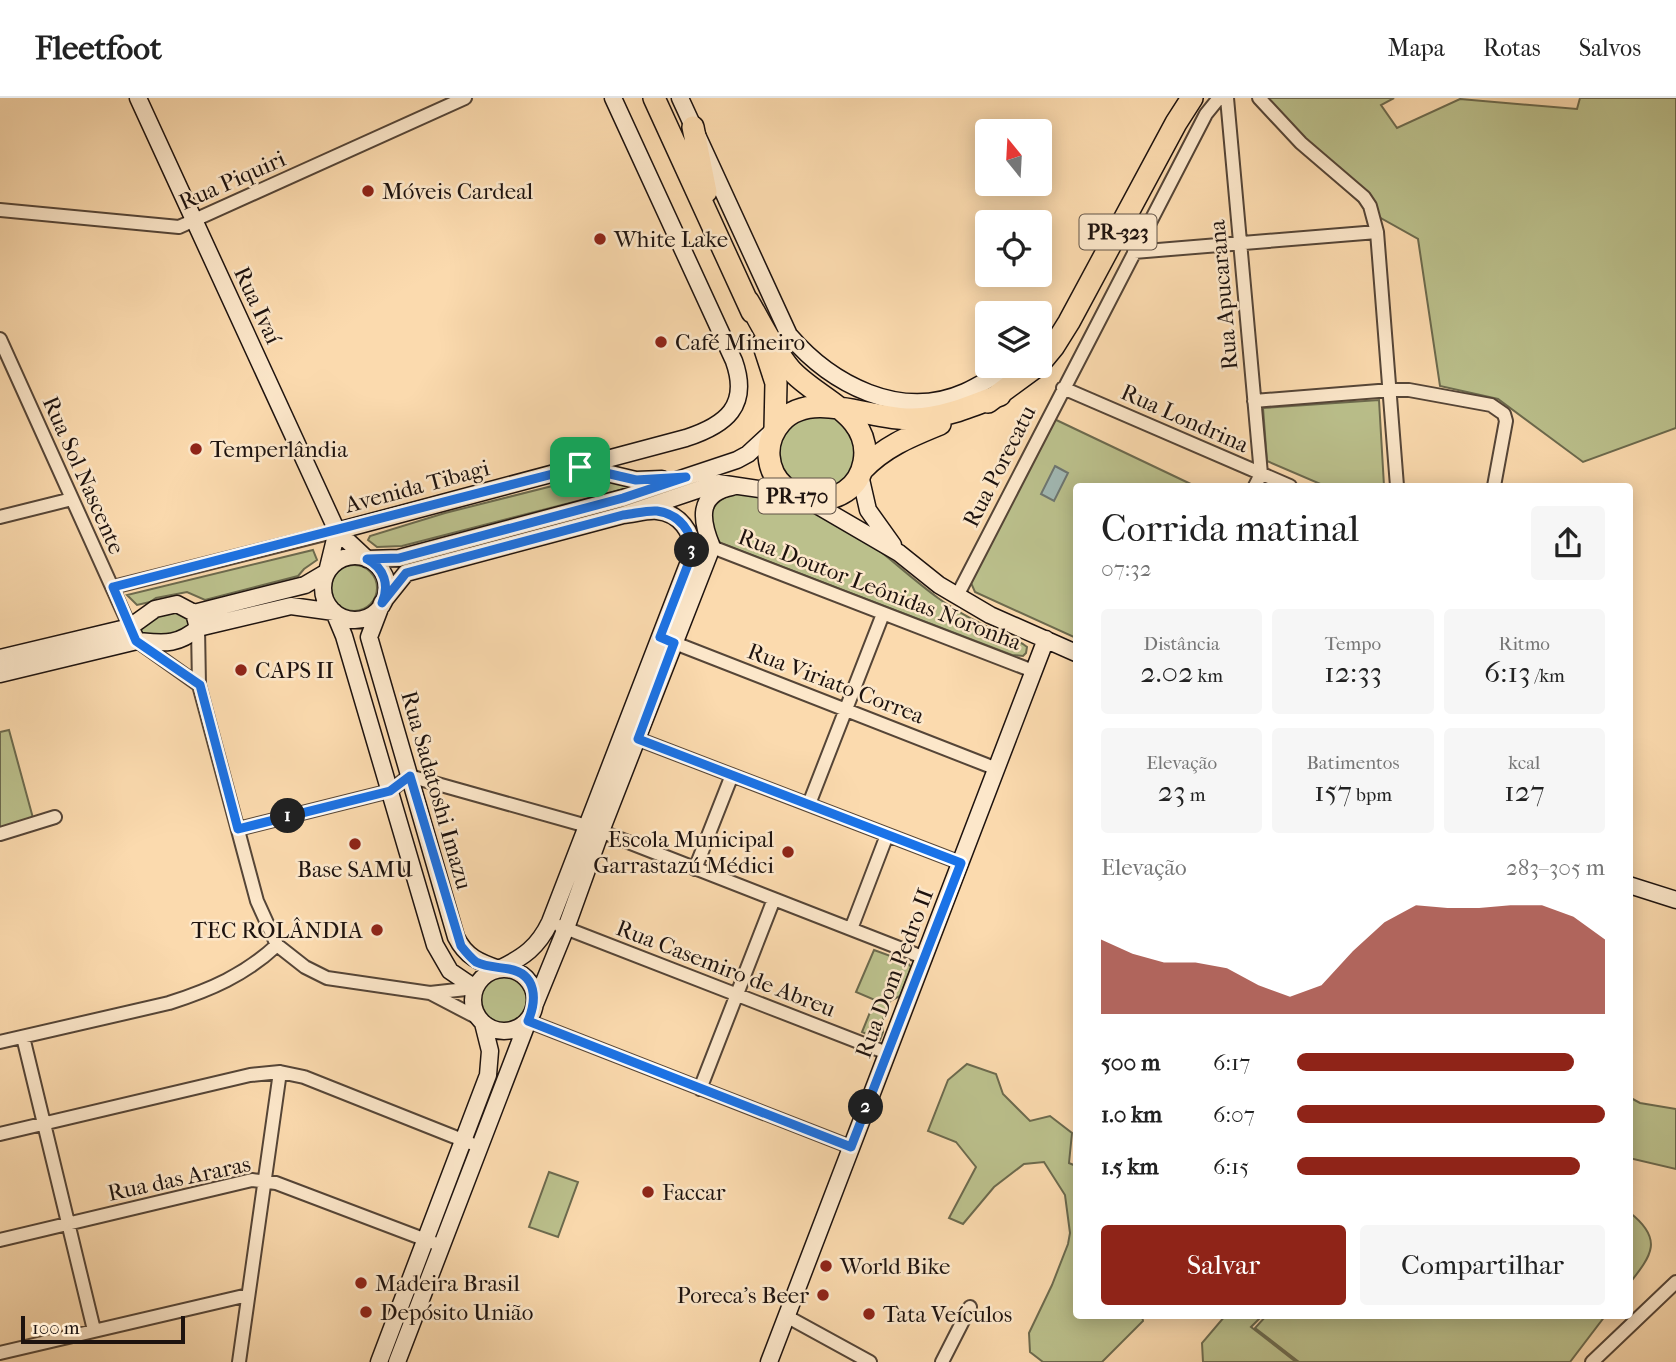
<!DOCTYPE html>
<html lang="pt">
<head>
<meta charset="utf-8">
<style>
  :root { --surface:#fff; --page:#f6f6f6; --text:#222; --muted:#767676; --line:#e0e0e0; --accent:#8f2418 }
  body { margin:0; font-family:"IM FELL French Canon",serif; background:var(--page); color:var(--text); height:100vh; display:flex; flex-direction:column; font-size:26px; white-space:nowrap }
  * { box-sizing:border-box; margin:0 }
  p { font-size:23px; color:var(--muted) }
  .icon { flex:none; width:38px; height:38px; fill:none; stroke:currentColor; stroke-width:2; stroke-linecap:round; stroke-linejoin:round }
  .map { position:relative; flex:1; overflow:hidden }
  .sheet { position:absolute; left:1073px; top:385px; width:560px; height:836px; display:flex; flex-direction:column; background:var(--surface); border-radius:7px; box-shadow:0 4px 18px #0003 }
  .sheet>* { flex:none }
  .needle { width:46px; rotate:342deg }
  .buttons { position:absolute; left:975px; top:21px; display:grid; gap:14px }
  .buttons a { display:grid; place-items:center; width:77px; height:77px; border-radius:7px; background:var(--surface); box-shadow:0 4px 18px #0003; font-size:35px }
  .scale { position:absolute; left:21px; bottom:18px; width:164px; box-sizing:border-box; padding-left:7px; border:4px solid #1e130f; border-top:0; font-size:19px; line-height:24px; white-space:nowrap; color:#1e130f; -webkit-text-stroke:5px #fce7ca; paint-order:stroke }
  .pin { position:absolute; display:grid; place-items:center; width:60px; height:60px; color:#fff; margin:-30px; border-radius:14px; box-shadow:0 4px 10px #0006 }
  .km { position:absolute; width:35px; height:35px; margin:-18px; border-radius:50%; background:#222; color:#fff; font-size:19px; line-height:35px; text-align:center }
  .round { display:grid; place-items:center; flex:none; width:74px; height:74px; border-radius:7px; background:var(--page) }
  .headline { display:flex; align-items:center; justify-content:space-between; height:119px; padding:0 28px }
  h1 { font-size:38px; font-weight:600; line-height:52px }
  .metrics { display:grid; grid-template-columns:repeat(3,1fr); gap:10px; height:119px; padding:7px 28px }
  .metrics div { display:grid; align-content:center; border-radius:7px; background:var(--page); text-align:center }
  .metrics b { font-size:30px; font-weight:600 }
  .metrics small { font-size:19px; font-weight:400 }
  .metrics p { font-size:19px }
  .chart { height:196px; padding:14px 28px }
  .chart p { display:flex; justify-content:space-between }
  .chart svg { width:100%; height:126px; margin-top:7px; fill:var(--accent); opacity:.7 }
  .action { display:flex; gap:14px; margin-top:auto; padding:14px 28px }
  .action a { flex:1; height:80px; border-radius:7px; background:var(--accent); color:#fff; font-size:28px; font-weight:600; line-height:80px; text-align:center }
  .action a+a { background:var(--page); color:var(--text) }
  ul { padding:0 28px; list-style:none; font-size:23px }
  li { display:grid; grid-template-columns:112px 84px 1fr; align-items:center; height:52px }
  li i { height:18px; border-radius:9px; background:var(--accent) }
  header { display:flex; align-items:center; gap:42px; box-sizing:border-box; height:98px; padding:0 35px; background:var(--surface); border-bottom:2px solid var(--line) }
  header strong { font-size:33px }
  nav { display:flex; gap:38px; margin-inline-start:auto; font-size:24px }
  .map>svg:first-child { display:block }
</style>
</head>
<body>
<header>
<strong>Fleetfoot</strong>
<nav><a>Mapa</a><a>Rotas</a><a>Salvos</a></nav>
</header>
<div class="map">
<svg width="1676" height="1264" viewBox="0 0 1676 1264">
  <rect width="100%" height="100%" fill="#fbdaae"/>
  <filter id="stains"><feTurbulence type="fractalNoise" baseFrequency=".00286" numOctaves="4"/><feColorMatrix values="0 0 0 0 .2 0 0 0 0 .09 0 0 0 0 .02 0 0 0 .5 -.17"/></filter>
  <radialGradient id="worn" r=".72"><stop offset=".6" stop-color="#630" stop-opacity="0"/><stop offset="1" stop-color="#630" stop-opacity=".3"/></radialGradient>
  <path fill="#bbc08c" stroke="#6c6a4e" stroke-width="2" d="M1253 0H1394L1381 7 1397 30 1460 1 1577 11 1580 0H1676V330L1583 364 1498 301 1440 288 1418 141 1370 114 1273 25Z
    M1379 302 1384 388H1325L1267 363 1263 310Z
    M814 314 844 323C864 361 863 366 830 393L792 386 776 359 786 328Z
    M1050 319 1195 388H1076V540L975 494 971 485 973 475Z
    M592 378 628 387V390L402 448 377 449 368 442 370 438 445 415Z
    M743 394C787 399 836 419 871 446 893 463 915 483 938 500 964 519 994 532 1023 546L1027 549 1026 555 1023 558 1012 557 720 445C701 418 712 399 743 394Z
    M313 452 317 462 304 471 298 478 205 502 187 494 156 500 150 504 137 507 127 497Z
    M331 490a23 23 0 1 1 46 0a23 23 0 1 1-46 0Z
    M179 512 189 516V533L154 540 138 534 148 521Z
    M9 632 33 720 0 730V634Z
    M874 852 907 864 911 869 900 898 890 903 882 924 883 934 880 942 862 934 875 902 856 894Z
    M481 902a23 23 0 1 1 46 0a23 23 0 1 1-46 0Z
    M967 966 996 976 1003 996 1030 1023 1050 1018 1072 1035 1069 1065 1076 1068V1218H1142L1143 1223 1102 1264H1043L1030 1254 1029 1235 1052 1187 1068 1146 1070 1135 1065 1097 1044 1064 1024 1066 994 1089 963 1126 949 1120 976 1069 956 1044 928 1033 948 982Z
    M1629 999 1640 1005 1676 1011V1071L1629 1060Z
    M549 1074 578 1084 558 1139 529 1129Z
    M1629 1114C1664 1141 1652 1157 1629 1186Z
    M1225 1218H1262L1251 1229 1296 1264H1203L1202 1245Z
    M1266 1218H1605L1570 1264H1299L1255 1230Z"/>
  <path fill="#a1b8b3" stroke="#6d7671" stroke-width="2" d="M1055 368 1068 375 1054 403 1041 396Z"/>
  <g fill="none" stroke-linecap="round" stroke-linejoin="round">
    <g stroke="#554537" stroke-width="16">
      <path id="street" d="M1227 0 1261 376 1255 388
        M1259 0 1301 45 1364 99 1370 108 1377 134 1397 388
        M0 112 179 129 465 0
        M1134 154 1377 134
        M0 241 130 529
        M1063 290 1290 388
        M1254 303 1391 292H1409L1491 307 1504 316 1506 323 1494 388
        M0 419 72 401
        M712 449 1033 573
        M113 489 337 433
        M957 498 1206 16 1219 0
        M198 530 199 587 257 803 277 847 305 869 327 880 430 895 475 890
        M667 542 997 671
        M137 543 199 587
        M630 638 961 765
        M809 706 883 516
        M238 731 390 693 409 678 587 728 925 860
        M0 736 55 719
        M695 771 732 677
        M560 828 887 955
        M851 831 887 737
        M430 895 478 920
        M528 923 851 1049
        M23 939 94 1232
        M0 944 169 905C210 892 245 877 277 847
        M700 991 774 801
        M0 1036 250 977 280 974 304 979 470 1045
        M0 1142 252 1082 276 1085 442 1148
        M786 1218 870 1264
        M0 1255 248 1197
        M239 1264 280 974
        M942 1264 970 1209
        M1592 1264 1676 1184"/>
    </g>
    <g stroke="#1e130f" stroke-width="19">
      <path id="secondary" d="M138 0 337 433 367 461 399 460 623 400 737 362 748 356 774 332
        M680 0 789 237C831 286 900 323 965 294 995 280 998 270 1034 270
        M581 369 636 382 662 381
        M860 377 868 412 893 447
        M808 402 899 455 939 487 990 517 1076 555
        M623 417C634 416 647 412 657 413 679 415 694 434 692 456L550 824C538 849 524 859 499 871 479 864 466 859 456 839L369 539 382 505 406 475 623 417 718 385 793 396
        M337 433 686 340C726 327 750 308 734 263L613 0
        M323 490a32 32 0 1 1 64 0a32 32 0 1 1-64 0Z
        M177 506 194 515 198 530C177 548 163 545 137 543L130 529 155 511Z
        M194 515 305 487 327 474 337 433
        M198 530 291 508 334 514 344 538 435 847 450 873 475 890
        M0 560 130 529
        M0 576 137 543
        M1629 787 1676 802
        M473 902a31 31 0 1 1 62 0a31 31 0 1 1-62 0Z
        M535 906 566 830 601 733 712 449C701 423 696 396 732 389
        M379 1264 488 977 490 953 483 925
        M397 1264 528 923
        M769 1264 1046 541"/>
    </g>
    <g stroke="#1e130f" stroke-width="24">
      <path id="highway" d="M654 0 752 214
        M693 29 706 94
        M748 203C761 225 773 251 790 271 816 301 873 316 864 364 854 418 773 411 769 358 768 345 773 333 781 324 811 290 873 323 913 321 944 320 972 308 1000 297
        M763 245 776 285 775 331
        M1040 265 1054 248 1069 224 1176 25 1192 0
        M988 304 1037 268
        M863 371C885 348 911 338 940 326"/>
    </g>
    <use href="#street" stroke="#fce7ca" stroke-width="12"/>
    <use href="#secondary" stroke="#fce7ca" stroke-width="16"/>
    <use href="#highway" stroke="#fbdaae" stroke-width="21"/>
  </g>
  <g fill="none" stroke-linecap="round" stroke-linejoin="round">
    <g stroke="#fff" stroke-width="14">
      <path id="route" d="M580 369 636 382 686 379 623 400 399 460 367 461C384 470 390 487 382 505L406 475 623 417C634 416 647 412 657 413 679 416 694 434 692 456L660 539 674 545 638 641 961 765 851 1049 528 923C537 902 537 876 509 871 498 869 486 869 476 864 471 860 465 853 461 848L410 678 390 693 238 731 200 587 136 543 113 489Z"/>
    </g>
    <use href="#route" stroke="#1a73e8" stroke-width="9"/>
  </g>
  <g fill="#8f2418" stroke="#fce7ca" stroke-width="2.5">
    <circle cx="368" cy="93" r="7"/>
    <circle cx="600" cy="141" r="7"/>
    <circle cx="661" cy="244" r="7"/>
    <circle cx="196" cy="351" r="7"/>
    <circle cx="241" cy="572" r="7"/>
    <circle cx="355" cy="746" r="7"/>
    <circle cx="788" cy="754" r="7"/>
    <circle cx="377" cy="832" r="7"/>
    <circle cx="648" cy="1094" r="7"/>
    <circle cx="826" cy="1168" r="7"/>
    <circle cx="361" cy="1185" r="7"/>
    <circle cx="823" cy="1197" r="7"/>
    <circle cx="366" cy="1214" r="7"/>
    <circle cx="869" cy="1216" r="7"/>
  </g>
  <g text-anchor="middle" stroke-width="5" stroke-linejoin="round" paint-order="stroke">
    <g fill="#fce7ca" stroke="#615347" stroke-width="2">
      <rect x="1079.5" y="116.5" width="77" height="35" rx="5"/>
      <rect x="758.5" y="380.5" width="77" height="35" rx="5"/>
    </g>
    <g font-size="21" font-weight="bold" fill="#1e130f">
      <text x="1118" y="141">PR-323</text>
      <text x="797" y="405">PR-170</text>
    </g>
    <g font-size="23" fill="#1e130f" stroke="#fce7ca">
      <text transform="translate(232 82) rotate(-24)" y="8">Rua Piquiri</text>
      <text transform="translate(1223 197) rotate(-95)" y="8">Rua Apucarana</text>
      <text transform="translate(258 207) rotate(65)" y="8">Rua Ivaí</text>
      <text transform="translate(1185 320) rotate(24)" y="8">Rua Londrina</text>
      <text transform="translate(999 368) rotate(-63)" y="8">Rua Porecatu</text>
      <text transform="translate(84 377) rotate(66)" y="8">Rua Sol Nascente</text>
      <text transform="translate(417 388) rotate(-15)" y="8">Avenida Tibagi</text>
      <text transform="translate(880 491) rotate(21)" y="8">Rua Doutor Leônidas Noronha</text>
      <text transform="translate(836 585) rotate(21)" y="8">Rua Viriato Correa</text>
      <text transform="translate(437 692) rotate(74)" y="8">Rua Sadatoshi Imazu</text>
      <text transform="translate(726 870) rotate(21)" y="8">Rua Casemiro de Abreu</text>
      <text transform="translate(894 875) rotate(-69)" y="8">Rua Dom Pedro II</text>
      <text transform="translate(179 1080) rotate(-12)" y="8">Rua das Araras</text>
    </g>
    <g font-size="23" fill="#1e130f" stroke="#fce7ca" text-anchor="start">
      <text x="382" y="101">Móveis Cardeal</text>
      <text x="614" y="149">White Lake</text>
      <text x="675" y="252">Café Mineiro</text>
      <text x="210" y="359">Temperlândia</text>
      <text x="255" y="580">CAPS II</text>
      <text x="774" y="749" text-anchor="end">Escola Municipal<tspan x="774" dy="26">Garrastazú Médici</tspan></text>
      <text x="355" y="779" text-anchor="middle">Base SAMU</text>
      <text x="363" y="840" text-anchor="end">TEC ROLÂNDIA</text>
      <text x="662" y="1102">Faccar</text>
      <text x="840" y="1176">World Bike</text>
      <text x="375" y="1193">Madeira Brasil</text>
      <text x="809" y="1205" text-anchor="end">Poreca's Beer</text>
      <text x="380" y="1222">Depósito União</text>
      <text x="883" y="1224">Tata Veículos</text>
    </g>
  </g>
  <rect width="100%" height="100%" filter="url(#stains)"/>
  <rect width="100%" height="100%" fill="url(#worn)"/>
</svg>
<div class="buttons">
<a><svg class="needle" viewBox="-14 -14 28 28"><path d="M0-13l5 13h-10z" fill="#e53935"/><path d="M0 13l5-13h-10z" fill="#767676"/></svg></a>
<a><svg class="icon" aria-label="locate" viewBox="0 0 24 24"><circle cx="12" cy="12" r="6"/><path d="M12 2v4M12 18v4M2 12h4M18 12h4"/></svg></a>
<a><svg class="icon" aria-label="layers" viewBox="0 0 24 24"><path d="M12 4l9 5-9 5-9-5zM3 14l9 5 9-5"/></svg></a>
</div>
<div class="scale">100 m</div>
<div class="pin" style="left:580px;top:369px;background:#1e9e55"><svg class="icon" aria-label="arrive" viewBox="0 0 24 24"><path d="M6 21V4h12l-3 4 3 4H6"/></svg></div>
<b class="km" style="left:288px;top:718px">1</b>
<b class="km" style="left:866px;top:1009px">2</b>
<b class="km" style="left:692px;top:452px">3</b>
<section class="sheet">
<div class="headline"><div><h1>Corrida matinal</h1><p>07:32</p></div><a class="round"><svg class="icon" aria-label="share" viewBox="0 0 24 24"><path d="M12 15V3M7 8l5-5 5 5M5 13v7h14v-7"/></svg></a></div>
<div class="metrics">
<div><p>Distância</p><b>2.02<small> km</small></b></div>
<div><p>Tempo</p><b>12:33</b></div>
<div><p>Ritmo</p><b>6:13<small> /km</small></b></div>
</div>
<div class="metrics">
<div><p>Elevação</p><b>23<small> m</small></b></div>
<div><p>Batimentos</p><b>157<small> bpm</small></b></div>
<div><p>kcal</p><b>127</b></div>
</div>
<div class="chart"><p><span>Elevação</span>283–305 m</p>
<svg viewBox="0 0 160 44" preserveAspectRatio="none"><path d="M0 44V18L10 23L20 26L30 26L40 28L50 34L60 38L70 34L80 22L90 12L100 6L110 7L120 7L130 6L140 6L150 10L160 18V44z"/></svg>
</div>
<ul>
<li><b>500 m</b>6:17<i style="width:90%"></i></li>
<li><b>1.0 km</b>6:07<i style="width:100%"></i></li>
<li><b>1.5 km</b>6:15<i style="width:92%"></i></li>
</ul>
<div class="action"><a>Salvar</a><a>Compartilhar</a></div>
</section>
</div>
</body>
</html>
